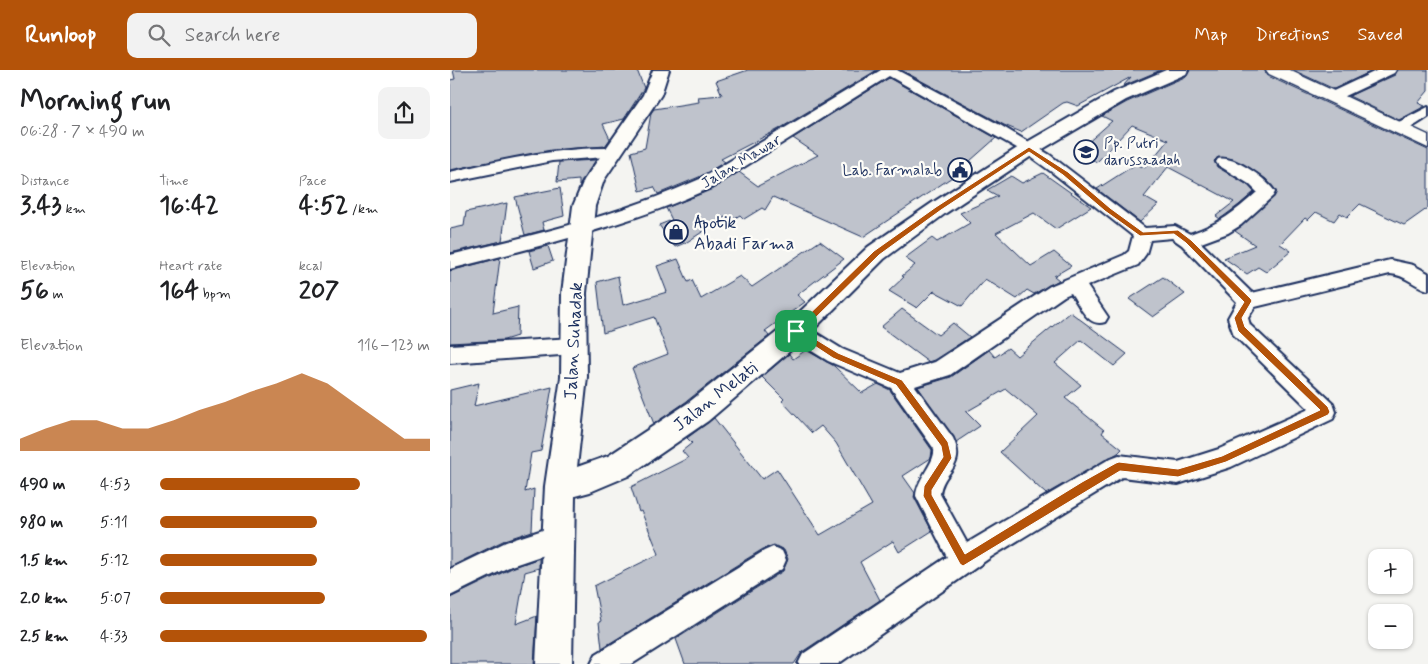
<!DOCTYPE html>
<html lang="en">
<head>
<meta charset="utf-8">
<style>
  :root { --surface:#fff; --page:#f2f2f2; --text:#202124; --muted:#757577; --accent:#b45309 }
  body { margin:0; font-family:Mynerve,sans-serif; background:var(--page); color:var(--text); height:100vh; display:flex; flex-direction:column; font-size:19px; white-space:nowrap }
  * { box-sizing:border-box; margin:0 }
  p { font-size:16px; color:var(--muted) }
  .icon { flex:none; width:28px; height:28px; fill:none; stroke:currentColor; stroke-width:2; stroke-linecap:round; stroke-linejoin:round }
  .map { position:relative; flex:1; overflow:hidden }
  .panel { display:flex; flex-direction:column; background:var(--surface); width:450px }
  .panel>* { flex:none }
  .fabs { position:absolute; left:918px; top:479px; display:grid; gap:10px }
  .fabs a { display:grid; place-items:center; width:45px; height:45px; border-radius:10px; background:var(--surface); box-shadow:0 1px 4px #0004; font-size:25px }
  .pin { position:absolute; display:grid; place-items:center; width:42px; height:42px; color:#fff; margin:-21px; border-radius:10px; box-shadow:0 2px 8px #0006 }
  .round { display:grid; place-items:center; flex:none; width:52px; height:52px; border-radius:10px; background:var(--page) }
  .overview { display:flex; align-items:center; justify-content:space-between; height:85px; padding:0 20px }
  h1 { font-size:28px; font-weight:700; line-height:38px }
  .metrics { display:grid; grid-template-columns:repeat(3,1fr); gap:8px; height:85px; padding:5px 20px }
  .metrics div { display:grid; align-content:center }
  .metrics b { font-size:25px; font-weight:700 }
  .metrics small { font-size:14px; font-weight:400 }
  .metrics p { font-size:14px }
  .chart { height:140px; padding:10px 20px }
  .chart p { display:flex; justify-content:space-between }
  .chart svg { width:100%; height:90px; margin-top:5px; fill:var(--accent); opacity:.7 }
  ul { padding:0 20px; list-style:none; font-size:16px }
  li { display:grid; grid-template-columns:80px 60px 1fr; align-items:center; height:38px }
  li i { height:12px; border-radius:6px; background:var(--accent) }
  header { display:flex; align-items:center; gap:30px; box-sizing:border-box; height:70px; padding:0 25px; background:var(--accent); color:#fff }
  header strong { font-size:24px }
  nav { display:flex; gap:28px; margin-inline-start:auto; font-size:18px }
  .search { width:350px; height:45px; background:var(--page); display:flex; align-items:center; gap:12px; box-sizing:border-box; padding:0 18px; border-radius:10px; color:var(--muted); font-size:19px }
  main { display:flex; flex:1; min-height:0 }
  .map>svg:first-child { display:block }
</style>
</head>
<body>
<header>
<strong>Runloop</strong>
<div class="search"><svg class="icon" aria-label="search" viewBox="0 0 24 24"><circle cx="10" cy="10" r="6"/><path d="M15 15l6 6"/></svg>Search here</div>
<nav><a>Map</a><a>Directions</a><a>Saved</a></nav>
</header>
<main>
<section class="panel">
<div class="overview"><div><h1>Morning run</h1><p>06:28 · 7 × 490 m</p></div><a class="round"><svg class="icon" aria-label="share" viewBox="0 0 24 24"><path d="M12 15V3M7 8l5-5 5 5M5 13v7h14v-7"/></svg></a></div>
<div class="metrics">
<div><p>Distance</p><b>3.43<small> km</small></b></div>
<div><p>Time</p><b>16:42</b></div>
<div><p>Pace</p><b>4:52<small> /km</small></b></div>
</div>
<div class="metrics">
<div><p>Elevation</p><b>56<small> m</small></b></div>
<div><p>Heart rate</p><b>164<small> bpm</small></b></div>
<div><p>kcal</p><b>207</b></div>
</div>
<div class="chart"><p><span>Elevation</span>116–123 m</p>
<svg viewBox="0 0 160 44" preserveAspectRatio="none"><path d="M0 44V38L10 33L20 29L30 29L40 33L50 33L60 29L70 24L80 20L90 15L100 11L110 6L120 11L130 20L140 29L150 38L160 38V44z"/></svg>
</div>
<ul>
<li><b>490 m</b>4:53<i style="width:74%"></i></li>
<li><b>980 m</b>5:11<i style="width:58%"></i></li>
<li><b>1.5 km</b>5:12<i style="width:58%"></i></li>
<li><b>2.0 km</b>5:07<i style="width:61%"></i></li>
<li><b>2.5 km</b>4:33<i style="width:99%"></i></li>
</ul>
</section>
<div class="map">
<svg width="978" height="594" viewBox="0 0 978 594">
  <rect width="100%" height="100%" fill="#f4f4f1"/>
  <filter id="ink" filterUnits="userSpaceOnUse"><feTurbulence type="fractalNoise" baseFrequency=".02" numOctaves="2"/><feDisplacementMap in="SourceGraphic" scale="10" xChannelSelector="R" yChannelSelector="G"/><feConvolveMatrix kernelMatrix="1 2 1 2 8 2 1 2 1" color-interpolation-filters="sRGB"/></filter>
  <g filter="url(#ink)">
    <path fill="#bfc3cc" stroke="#1b2f5e" d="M3 0H187L194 18 174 49 153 54 160 69 155 76 101 80 0 100V10L5 9Z
      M298 0H427L329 59 271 89 275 92 249 107 208 124 204 117 190 121 181 82 195 78 201 43 204 39 249 32 248 27 272 25 266 11Z
      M451 0H711L673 16 681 7 628 36 617 32 613 33 571 62 554 55Z
      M740 0H814L818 6 978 80V138L954 155 910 134 897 147 890 143 884 151 866 142 858 150 855 148 830 174 841 181 816 202 808 197 797 204 774 188 805 175 785 161 824 127 826 121 816 109 800 98 783 89 768 87 764 91 767 97 798 115 804 122 789 135 770 149 766 146 784 132 718 97 694 127 708 135 690 152 647 119 686 94 695 98 718 70 682 55 647 92 626 83 662 51 652 46 677 32 737 6Z
      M843 0H924L884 19Z
      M948 0H978V21L968 33 975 36 949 50 899 26 945 5Z
      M439 8 546 68 520 91 523 93 413 167 323 127 315 140 312 138 294 149 290 145 280 151 275 147 237 172 225 177 209 155 222 150 216 138 263 119 289 102 308 116 368 85 343 68Z
      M146 90 129 116V110L107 112 109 92Z
      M593 103 641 137 606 159 584 143 546 163 581 196 604 182 621 196 604 206 609 210 584 224 577 220 567 229 535 209 512 236 484 221 467 238 439 221 454 207 452 206 465 195 455 188 482 168 487 172 520 153 510 143 548 126 537 120 561 106 572 113Z
      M110 118 114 146 92 152 94 160 75 165 65 127Z
      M57 133 52 171 0 183V159L14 156 16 142Z
      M370 171 394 189 347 225 355 232 315 261 319 266 237 331 204 354 182 298 218 284 204 247 153 263 147 212 168 206 173 235 217 222 207 196 228 189 238 212 242 210 251 229 290 206 302 217Z
      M98 176 103 191 84 198 79 181Z
      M50 188 43 243 68 237 67 266 54 270 0 273V201Z
      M713 207 735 224 703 247 679 229Z
      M452 239 488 265 503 253 520 267 484 290 478 292 431 257Z
      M620 242 677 284 664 296 631 270 605 293 631 315 615 328 654 360 652 363 672 379 668 383 596 424 550 382 588 346 567 328 556 319 516 342 530 356 506 372 468 317 501 307 539 280 545 287 558 278 567 286Z
      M356 280 384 296 412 323 428 314 440 320 482 380 481 388 453 406 465 423 464 427 482 461 449 482 443 471 410 492 430 530 352 582 344 594H235L226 569 333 501 338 489 334 480 324 475 313 479 152 578 149 552 151 551 144 516 209 484 191 441 189 442 181 417 238 388 232 381 242 373 237 368 264 348 312 409 327 399 370 465 422 435 386 373 371 356 362 363 332 331 334 329 312 307 339 284 343 289Z
      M29 313 24 336 102 317 91 381 81 383 75 422 84 419 82 461 55 470 0 497V320Z
      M89 488V498L75 502 66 554 87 546 84 594H0V528L62 498Z"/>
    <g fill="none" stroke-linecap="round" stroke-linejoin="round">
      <g stroke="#1b2f5e" stroke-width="4">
        <path id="minor" d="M431 0H447L550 55 600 85 695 158 725 156 740 164C773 152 782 144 807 122L799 114 768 95 766 92 768 89C784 85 817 109 825 122L823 126 791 155 778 163 751 173 802 223 940 190 963 195 978 203V220C964 216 956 205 940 204L805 237 798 248 800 255 883 333 886 342 883 349 781 397 728 414 672 407 541 487 388 594H348L353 584 497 487 466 426C467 408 486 392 484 379L441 318 378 291 339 267 336 261 339 255 346 253 353 255 392 279 450 303 485 292 600 216 674 185 679 181 683 166 603 103 574 82 439 6 262 117C178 156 89 176 0 199V185C85 165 170 145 250 109ZM722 168 732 175 787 232 778 248 784 265 859 339 769 379 728 392 669 385 661 388 517 473 490 424C492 401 517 398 503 368L465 316 500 305 614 226 621 223C630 236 638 258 655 252L658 247 637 216 688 195 696 184 700 170Z
          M928 0H946L944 3 887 30H877L875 27 877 24Z
          M978 37V47C968 53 955 64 943 61L941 58 943 55Z
          M163 78 169 80 171 83 169 86 102 91 0 112V102C54 90 107 77 163 78Z
          M124 268 131 270 134 276 131 282 124 284 0 293V275Z
          M108 455 117 459 121 468 117 477 61 496 0 526V499L56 472Z
          M323 477 332 481 336 490 332 499 182 594H141L146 584 314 481Z"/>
      </g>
      <g stroke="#1b2f5e" stroke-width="4">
        <path id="tertiary" d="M203 0H219L211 25 154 110 145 136 136 223 137 307 127 397 158 386 238 333 337 254 418 177 482 133 572 75 664 22 716 0H738L736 4 676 30 586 83 496 143 434 189 355 268 258 351 178 406 140 422 125 426 122 594H86L95 416 111 307 112 223 123 136 134 110 193 25Z"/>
      </g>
      <g stroke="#1b2f5e" stroke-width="3">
        <path id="primary" d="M816 0H839L978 65V78L819 4Z"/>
      </g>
      <use href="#minor" fill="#fdfcf7" fill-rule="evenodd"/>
      <use href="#tertiary" fill="#fdfcf7" fill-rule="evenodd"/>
      <use href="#primary" fill="#fdfcf7" fill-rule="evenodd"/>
    </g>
  </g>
  <path fill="#b45309" stroke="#fff" fill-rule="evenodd" d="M579 77 618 102 660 138 693 162 728 160 741 170 801 229 802 231 792 248 795 257 878 337 880 342 878 345 776 392 728 407 670 401 513 496 510 494 473 426 474 416 493 387 491 376 446 315 383 288 342 261 424 181 486 137ZM579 82 613 105 655 141 690 166 724 164 736 173 794 232 784 248 788 261 870 340 772 386 728 399 669 392 666 393 632 412 515 484 482 425V420L502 388 498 372 452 310 388 283 352 261 429 185 491 140Z"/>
  <defs>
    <g id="school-ring" transform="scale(1.25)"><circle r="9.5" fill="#fdfcf7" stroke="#1b2f5e" stroke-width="1.5"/><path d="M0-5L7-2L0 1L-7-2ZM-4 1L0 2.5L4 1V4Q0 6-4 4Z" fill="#1b2f5e"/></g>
    <g id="civic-ring" transform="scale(1.25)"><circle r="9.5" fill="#fdfcf7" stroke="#1b2f5e" stroke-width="1.5"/><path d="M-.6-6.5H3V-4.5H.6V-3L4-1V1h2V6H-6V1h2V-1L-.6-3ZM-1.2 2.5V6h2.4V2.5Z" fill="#1b2f5e"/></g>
    <g id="shop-ring" transform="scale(1.25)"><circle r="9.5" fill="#fdfcf7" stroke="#1b2f5e" stroke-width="1.5"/><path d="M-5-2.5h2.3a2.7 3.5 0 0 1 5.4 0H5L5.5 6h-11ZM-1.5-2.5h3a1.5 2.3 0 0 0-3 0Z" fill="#1b2f5e"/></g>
  </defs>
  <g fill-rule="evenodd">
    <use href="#school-ring" x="636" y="82"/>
    <use href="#civic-ring" x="510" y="100"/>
    <use href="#shop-ring" x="226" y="162"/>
  </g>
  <g text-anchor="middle" stroke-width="4.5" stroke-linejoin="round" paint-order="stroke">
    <g font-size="15" fill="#1b2f5e" stroke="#fdfcf7" text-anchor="start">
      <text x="654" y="78">Pp. Putri<tspan x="654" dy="17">darussaadah</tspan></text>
      <text x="492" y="105" text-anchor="end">Lab. Farmalab</text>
    </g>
    <g font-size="15" fill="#1b2f5e" stroke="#fdfcf7">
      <text transform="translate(291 91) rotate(-31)" y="5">Jalan Mawar</text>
    </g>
    <g font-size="18" fill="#1b2f5e" stroke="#fdfcf7" text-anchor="start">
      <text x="244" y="158">Apotik<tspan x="244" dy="21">Abadi Farma</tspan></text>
    </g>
    <g font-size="18" fill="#1b2f5e" stroke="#fdfcf7">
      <text transform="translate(123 271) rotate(-87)" y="6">Jalan Suhadak</text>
      <text transform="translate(265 326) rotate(-38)" y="6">Jalan Melati</text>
    </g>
  </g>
</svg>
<div class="fabs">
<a>+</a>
<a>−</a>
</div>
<div class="pin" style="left:346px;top:261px;background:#1e9e55"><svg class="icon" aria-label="arrive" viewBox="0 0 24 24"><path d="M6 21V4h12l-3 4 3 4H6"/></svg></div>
</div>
</main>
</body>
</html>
